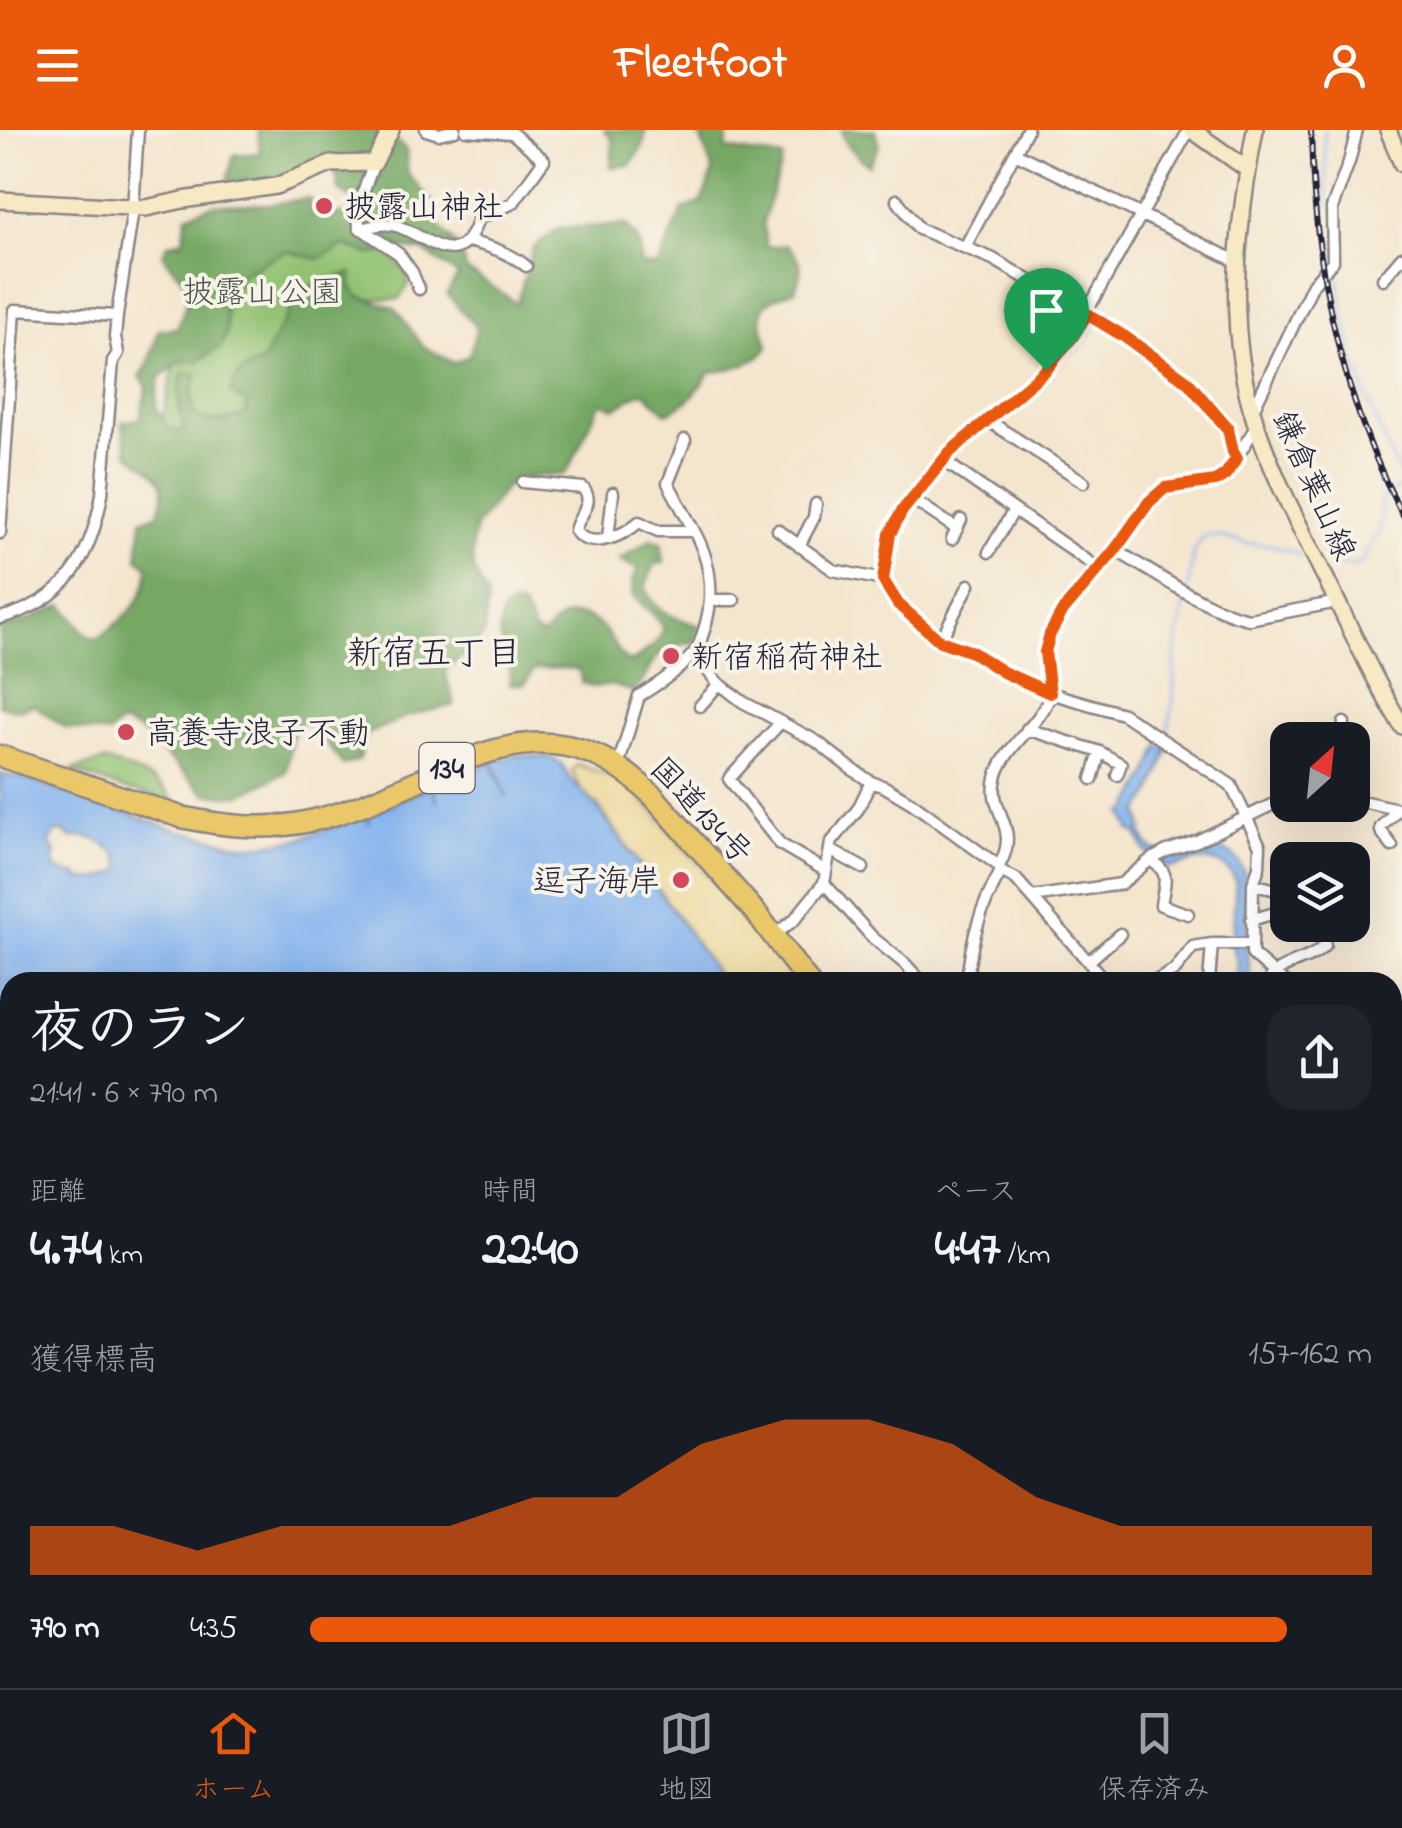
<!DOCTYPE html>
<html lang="ja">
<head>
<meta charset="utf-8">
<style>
  :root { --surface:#171b24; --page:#20242c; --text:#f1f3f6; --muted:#9ea1a6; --line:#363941; --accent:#ea580c }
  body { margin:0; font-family:"Indie Flower","Klee One",sans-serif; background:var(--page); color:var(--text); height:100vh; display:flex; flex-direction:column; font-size:38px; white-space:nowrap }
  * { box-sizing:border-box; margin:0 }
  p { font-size:32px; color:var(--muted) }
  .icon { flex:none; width:55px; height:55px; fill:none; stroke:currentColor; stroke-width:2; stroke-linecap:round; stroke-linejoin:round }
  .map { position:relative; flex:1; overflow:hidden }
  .drawer { position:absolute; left:0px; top:842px; width:1402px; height:718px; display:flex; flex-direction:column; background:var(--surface); border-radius:30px 30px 0 0; box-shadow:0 10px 40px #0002 }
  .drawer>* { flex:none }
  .needle { width:65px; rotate:27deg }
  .tools { position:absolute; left:1270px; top:592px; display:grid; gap:20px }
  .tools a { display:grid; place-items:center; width:100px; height:100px; border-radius:20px; background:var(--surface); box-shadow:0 10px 40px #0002; font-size:50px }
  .pin { position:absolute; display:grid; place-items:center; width:85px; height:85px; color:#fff; margin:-102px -42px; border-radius:50% 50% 50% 0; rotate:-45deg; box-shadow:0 0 10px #0007 }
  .pin .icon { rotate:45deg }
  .round { display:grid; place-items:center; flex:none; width:105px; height:105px; border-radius:30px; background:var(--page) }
  .headline { display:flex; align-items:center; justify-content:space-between; height:170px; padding:0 30px }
  h1 { font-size:55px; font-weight:700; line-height:75px }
  .figures { display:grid; grid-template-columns:repeat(3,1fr); gap:15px; height:170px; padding:10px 30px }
  .figures div { display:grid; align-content:center }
  .figures b { font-size:50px; font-weight:700 }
  .figures small { font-size:28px; font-weight:400 }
  .figures p { font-size:28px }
  .chart { height:280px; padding:20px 30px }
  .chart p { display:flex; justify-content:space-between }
  .chart svg { width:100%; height:180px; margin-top:10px; fill:var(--accent); opacity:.7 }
  ul { padding:0 30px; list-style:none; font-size:32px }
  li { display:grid; grid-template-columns:160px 120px 1fr; align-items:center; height:75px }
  li i { height:25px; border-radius:12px; background:var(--accent) }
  header { display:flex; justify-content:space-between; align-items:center; height:130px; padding:0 30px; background:var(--accent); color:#fff; font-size:45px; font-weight:700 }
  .tab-bar { display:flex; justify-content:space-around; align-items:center; height:140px; border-top:2px solid var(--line); background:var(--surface); font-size:28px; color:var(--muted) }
  .tab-bar a { display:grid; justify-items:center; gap:5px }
  .tab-bar .active { color:var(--accent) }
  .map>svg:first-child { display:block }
</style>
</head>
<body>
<header><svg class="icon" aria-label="menu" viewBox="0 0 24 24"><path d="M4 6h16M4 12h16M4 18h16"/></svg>Fleetfoot<svg class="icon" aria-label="person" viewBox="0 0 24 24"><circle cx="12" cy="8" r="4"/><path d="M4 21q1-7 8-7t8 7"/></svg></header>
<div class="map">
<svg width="1402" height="1558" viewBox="0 0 1402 1558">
  <rect width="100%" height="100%" fill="#f7f3e8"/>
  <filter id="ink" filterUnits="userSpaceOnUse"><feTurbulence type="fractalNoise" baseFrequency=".01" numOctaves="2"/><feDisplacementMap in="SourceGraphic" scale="20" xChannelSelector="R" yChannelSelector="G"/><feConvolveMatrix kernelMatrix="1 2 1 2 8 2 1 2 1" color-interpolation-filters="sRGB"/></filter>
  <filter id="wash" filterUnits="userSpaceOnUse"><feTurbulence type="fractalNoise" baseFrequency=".0048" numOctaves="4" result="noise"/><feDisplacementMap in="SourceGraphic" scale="40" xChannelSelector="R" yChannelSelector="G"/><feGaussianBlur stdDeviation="2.25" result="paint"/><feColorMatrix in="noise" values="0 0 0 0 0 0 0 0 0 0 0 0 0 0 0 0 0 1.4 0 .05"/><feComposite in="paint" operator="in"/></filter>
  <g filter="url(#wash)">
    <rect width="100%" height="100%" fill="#f4e5cd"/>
    <path fill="#93c272" stroke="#5a7256" stroke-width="2.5" d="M375 115C393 125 406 133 409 154L399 169H319L229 319 159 303 182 204 230 119Z
      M104 631C128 639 160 647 173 670L124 659 70 641Z"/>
    <path fill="#76a864" stroke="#4c6550" stroke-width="2.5" fill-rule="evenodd" d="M258 0H392L393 7 406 20 408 44 433 73V90L461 120 465 139 517 173 533 118 559 98 627 95 640 113 641 135 658 136 683 79 701 73 713 42 700 5 681 0H728L726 19 783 28 763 91 766 117 787 115C804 134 803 136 795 160 757 174 756 177 768 216 757 234 730 240 710 242 697 262 689 274 666 283L645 262C632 264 627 272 615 278L601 272C588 296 579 321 565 344L519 348 506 357 476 396 472 413 473 439 488 468 484 504 470 521 445 540 454 575 407 586 365 605 359 630 343 635 313 597 301 592 294 598 286 642 238 666 206 664 139 600 120 593 109 604 66 598 34 575 18 580 0 576V496L18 494 63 475 88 506 97 509C122 490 148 472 148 437L138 428 142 389 157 385C174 350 154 343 128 324L122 292 140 289 147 256 140 247 148 234 159 200 177 198C183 184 192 165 183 150 177 139 168 135 163 123L168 114 183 110 187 85 213 75 272 74 310 68V85L353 84 354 70 339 60 336 43 330 28 288 44 230 55 228 47 234 25 260 23ZM344 116 368 124 404 119 423 121 458 145 447 164 477 198 469 226 454 233 423 216 395 178 358 166 351 157 352 143 319 152 297 166 263 231C245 238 236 243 230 263L248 274 246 284C230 291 211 295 195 285L191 263 198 245 183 243C177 261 179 282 184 300L172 301C153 280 154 273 160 247L180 232 199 231 222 215 227 200 225 176 242 144 285 121 318 129Z
      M604 0H646L643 16 630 35 611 37 613 11Z
      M841 0H875L879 16 869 35C858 25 844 16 841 0Z
      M652 409 661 413 664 433 655 434 645 456C653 483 675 488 700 496L695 512C678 515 661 517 652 534 645 545 644 553 634 562L612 555 594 557 582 552 579 540C569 536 547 539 534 539L525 554H509C512 534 510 523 499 506L502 482 511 475 521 476 526 483 534 502 543 506C555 492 565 481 585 487 616 498 609 523 631 533L655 514 664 500C660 486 642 477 633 465V451L638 439 619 430Z"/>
    <path fill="#eeda9e" stroke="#887e6c" stroke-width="2.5" d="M577 634 625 652 657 686 765 811 797 852H720L712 837 668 773 598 676 582 661 572 641Z"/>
    <path fill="#83b3ee" stroke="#526a94" stroke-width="2.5" fill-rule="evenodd" d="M1159 616 1169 618 1152 663 1139 682 1143 699 1141 702C1151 727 1170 729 1194 722L1195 717C1261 712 1245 770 1246 813 1247 827 1251 838 1250 852H1237L1238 832 1232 816 1236 752C1230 733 1210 727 1191 732 1184 733 1177 739 1168 737 1151 732 1143 719 1137 704L1131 701 1123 683 1128 681 1148 644Z
      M517 625 548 627 561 633 570 649 595 674 668 773 712 837 720 852H10V1550H803L801 1558H0V644L22 648 177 700 246 716 295 710 366 685 370 694 368 684 431 657 438 674 433 656 467 644 491 632 507 668 493 631ZM56 702H64L72 708C90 702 101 713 116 722L122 738C107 750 97 750 78 749L79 745C71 741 66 745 56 739L54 732 56 722 49 713Z"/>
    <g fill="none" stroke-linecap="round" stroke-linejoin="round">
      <path stroke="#83b3ee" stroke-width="2.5" d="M1324 0 1327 78
        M1338 132C1340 201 1370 287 1402 348
        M1330 430 1352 437 1362 433 1373 410 1379 404 1382 385 1380 370 1402 356
        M1188 458 1194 421 1204 406H1219L1245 413 1270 415 1306 426
        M1167 605 1173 574 1175 524 1186 468"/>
    </g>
  </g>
  <g filter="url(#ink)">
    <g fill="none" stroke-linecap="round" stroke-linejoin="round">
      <g stroke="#8b8484" stroke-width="15">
        <path id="street" d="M426 0 439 4 455 0
          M1189 0 1073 206 1046 240 950 322 902 381 890 404 883 450 898 474 940 511 972 522 1003 542 1050 563 1123 584 1231 655 1260 716 1259 737 1253 754 1252 824 1284 852
          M1015 23 1236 131
          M374 33C366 54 357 75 359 97L399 124 412 142 419 159
          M897 70 919 99 993 129 1125 207 1187 251 1228 299 1233 323 1237 329
          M361 99C371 96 382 93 393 95 423 101 459 149 478 89L513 73 544 30 512 3 466 0
          M467 111C488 116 509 122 526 136
          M965 117 1027 0
          M1383 149 1402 127
          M1254 278 1313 154 1333 131 1332 78 1349 32 1357 0
          M987 290 1084 352
          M685 310 668 353 694 401
          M944 331 1099 439
          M523 352 583 358C596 374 578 384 575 401 590 421 623 406 639 392L658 401H694C711 432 715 466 704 500 701 508 700 516 695 522 681 539 657 555 639 566L621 626 618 629
          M912 369 957 399
          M778 400 833 440 883 450
          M0 403 15 180 117 186
          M608 408 613 363
          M952 409 961 390
          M799 416 814 387 816 374
          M1115 420C1152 441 1208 481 1249 489L1338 472
          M989 422 1014 380
          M710 470H734
          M0 488C66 471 91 428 102 364L113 231 118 223 115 207 117 186 133 79 138 0
          M940 511 969 455
          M694 524 717 552 743 572 816 611 849 637 871 652 885 657 912 673 999 736 1001 741 1016 749 1106 852
          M700 576 719 554
          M780 593 729 649 780 714 826 741
          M1027 599 1100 622 1121 634 1117 645
          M1342 610 1344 593
          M1092 649 1100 622
          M1352 669 1402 680
          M1392 716 1381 701V697L1397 680
          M830 720 863 738
          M1150 730C1172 743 1164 752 1161 775L1188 784
          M999 736C1022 696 987 682 996 648 1003 617 1043 593 1050 564 1053 550 1043 533 1046 518 1053 479 1093 449 1116 418 1130 400 1142 379 1158 363L1165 358 1215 351 1225 345 1256 297
          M824 753 873 808 904 833 922 852
          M1253 754 1276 760 1288 772
          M1032 767 1121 754 1150 730 1167 721 1197 711 1288 667
          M1251 790 1288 779
          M782 799 794 790 824 753 831 713 858 679 871 652
          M1089 831 1120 804
          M967 852C971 809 980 779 1001 741
          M1154 852 1175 840 1193 817 1212 814H1251
          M1209 852 1212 814
          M1268 852C1281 830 1310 833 1325 815
          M1392 905 1402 902
          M1392 1177 1402 1178
          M1392 1221H1395
          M1392 1257 1402 1258
          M1392 1337 1402 1333
          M1392 1456 1402 1462
          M1392 1474 1402 1471
          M1226 1550 1229 1558
          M988 1558V1550
          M1131 1558 1132 1550
          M1375 1558 1402 1546"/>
      </g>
      <g stroke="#8b8484" stroke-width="20">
        <path id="secondary" d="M1192 0 1247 39
          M1255 0C1237 97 1224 198 1256 294 1274 348 1300 397 1325 447 1350 497 1373 549 1402 596
          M1388 0 1402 34
          M0 70 146 78 183 70 276 56 331 34 374 33 391 0"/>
      </g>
      <g stroke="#8b8484" stroke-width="25">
        <path id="highway" d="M0 626 181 687C224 696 266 701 310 691 437 664 532 546 654 667L757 784 808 852
          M886 1558 888 1550"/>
      </g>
      <use href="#street" stroke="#fff" stroke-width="10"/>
      <use href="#secondary" stroke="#f7e9c3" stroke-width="15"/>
      <use href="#highway" stroke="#eac769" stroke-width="20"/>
      <g stroke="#22223b" stroke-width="6">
        <path id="rail" d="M1311 0C1313 133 1340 265 1402 384"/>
      </g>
      <use href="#rail" stroke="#f7f3e8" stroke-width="2.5" stroke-dasharray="8" stroke-linecap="butt"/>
    </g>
  </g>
  <g fill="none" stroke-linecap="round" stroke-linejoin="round" filter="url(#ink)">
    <g stroke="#fff" stroke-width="20">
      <path id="route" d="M1087 184 1125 207 1187 251 1228 299 1233 322 1237 328 1225 345 1215 351 1165 358 1149 372 1115 420 1062 482 1050 504 1045 522 1050 563 1003 542 972 522 940 511 898 474 883 450 890 404 902 381 950 322 1046 240 1073 206Z"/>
    </g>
    <use href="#route" stroke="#ea580c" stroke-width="12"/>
  </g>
  <g fill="#d1495b" stroke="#f7f3e8" stroke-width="4">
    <circle cx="324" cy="76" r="10"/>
    <circle cx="671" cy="526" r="10"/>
    <circle cx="126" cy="602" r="10"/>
    <circle cx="681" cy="750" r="10"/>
  </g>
  <g text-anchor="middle" stroke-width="8" stroke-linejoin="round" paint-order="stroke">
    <rect fill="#f7f3e8" stroke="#62616f" stroke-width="2.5" x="419.5" y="613" width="55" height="50" rx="8"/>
    <g font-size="30" font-weight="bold" fill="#22223b">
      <text x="447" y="648">134</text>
    </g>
    <g font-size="32" fill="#22223b" stroke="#f7f3e8" text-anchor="start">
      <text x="344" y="87">披露山神社</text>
      <text x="691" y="537">新宿稲荷神社</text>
      <text x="146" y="613">高養寺浪子不動</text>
      <text x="661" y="761" text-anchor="end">逗子海岸</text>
    </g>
    <g font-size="32" fill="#4a5a4e" stroke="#f7f3e8">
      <text x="262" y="172">披露山公園</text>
    </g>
    <g font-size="32" fill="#22223b" stroke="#f7f3e8">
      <text transform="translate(1315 355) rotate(66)" y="11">鎌倉葉山線</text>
      <text transform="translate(702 680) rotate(47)" y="11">国道134号</text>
    </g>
    <g font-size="35" fill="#22223b" stroke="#f7f3e8">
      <text x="434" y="534">新宿五丁目</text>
    </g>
  </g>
</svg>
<div class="tools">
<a><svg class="needle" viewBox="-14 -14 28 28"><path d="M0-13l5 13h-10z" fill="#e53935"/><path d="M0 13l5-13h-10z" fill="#9ea1a6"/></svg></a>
<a><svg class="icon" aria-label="layers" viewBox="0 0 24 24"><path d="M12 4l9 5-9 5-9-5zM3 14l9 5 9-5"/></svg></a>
</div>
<div class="pin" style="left:1046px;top:240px;background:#1e9e55"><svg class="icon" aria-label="arrive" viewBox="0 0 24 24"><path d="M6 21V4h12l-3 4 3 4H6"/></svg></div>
<section class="drawer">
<div class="headline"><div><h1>夜のラン</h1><p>21:41 · 6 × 790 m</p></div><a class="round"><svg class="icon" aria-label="share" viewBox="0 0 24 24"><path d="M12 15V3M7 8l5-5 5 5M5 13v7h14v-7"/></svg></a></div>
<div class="figures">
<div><p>距離</p><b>4.74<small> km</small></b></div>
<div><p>時間</p><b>22:40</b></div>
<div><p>ペース</p><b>4:47<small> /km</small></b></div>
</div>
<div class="chart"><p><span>獲得標高</span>157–162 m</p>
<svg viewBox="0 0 160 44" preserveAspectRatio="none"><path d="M0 44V32L10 32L20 38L30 32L40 32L50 32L60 25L70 25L80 12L90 6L100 6L110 12L120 25L130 32L140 32L150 32L160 32V44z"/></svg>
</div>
<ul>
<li><b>790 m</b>4:35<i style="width:92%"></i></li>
</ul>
</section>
</div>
<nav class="tab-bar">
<a class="active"><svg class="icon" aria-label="home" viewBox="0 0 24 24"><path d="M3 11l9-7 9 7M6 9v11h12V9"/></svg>ホーム</a>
<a><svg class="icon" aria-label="map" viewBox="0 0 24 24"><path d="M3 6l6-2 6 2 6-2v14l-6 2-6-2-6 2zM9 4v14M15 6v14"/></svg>地図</a>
<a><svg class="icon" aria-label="saved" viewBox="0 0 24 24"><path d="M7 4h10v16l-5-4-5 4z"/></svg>保存済み</a>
</nav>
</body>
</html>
